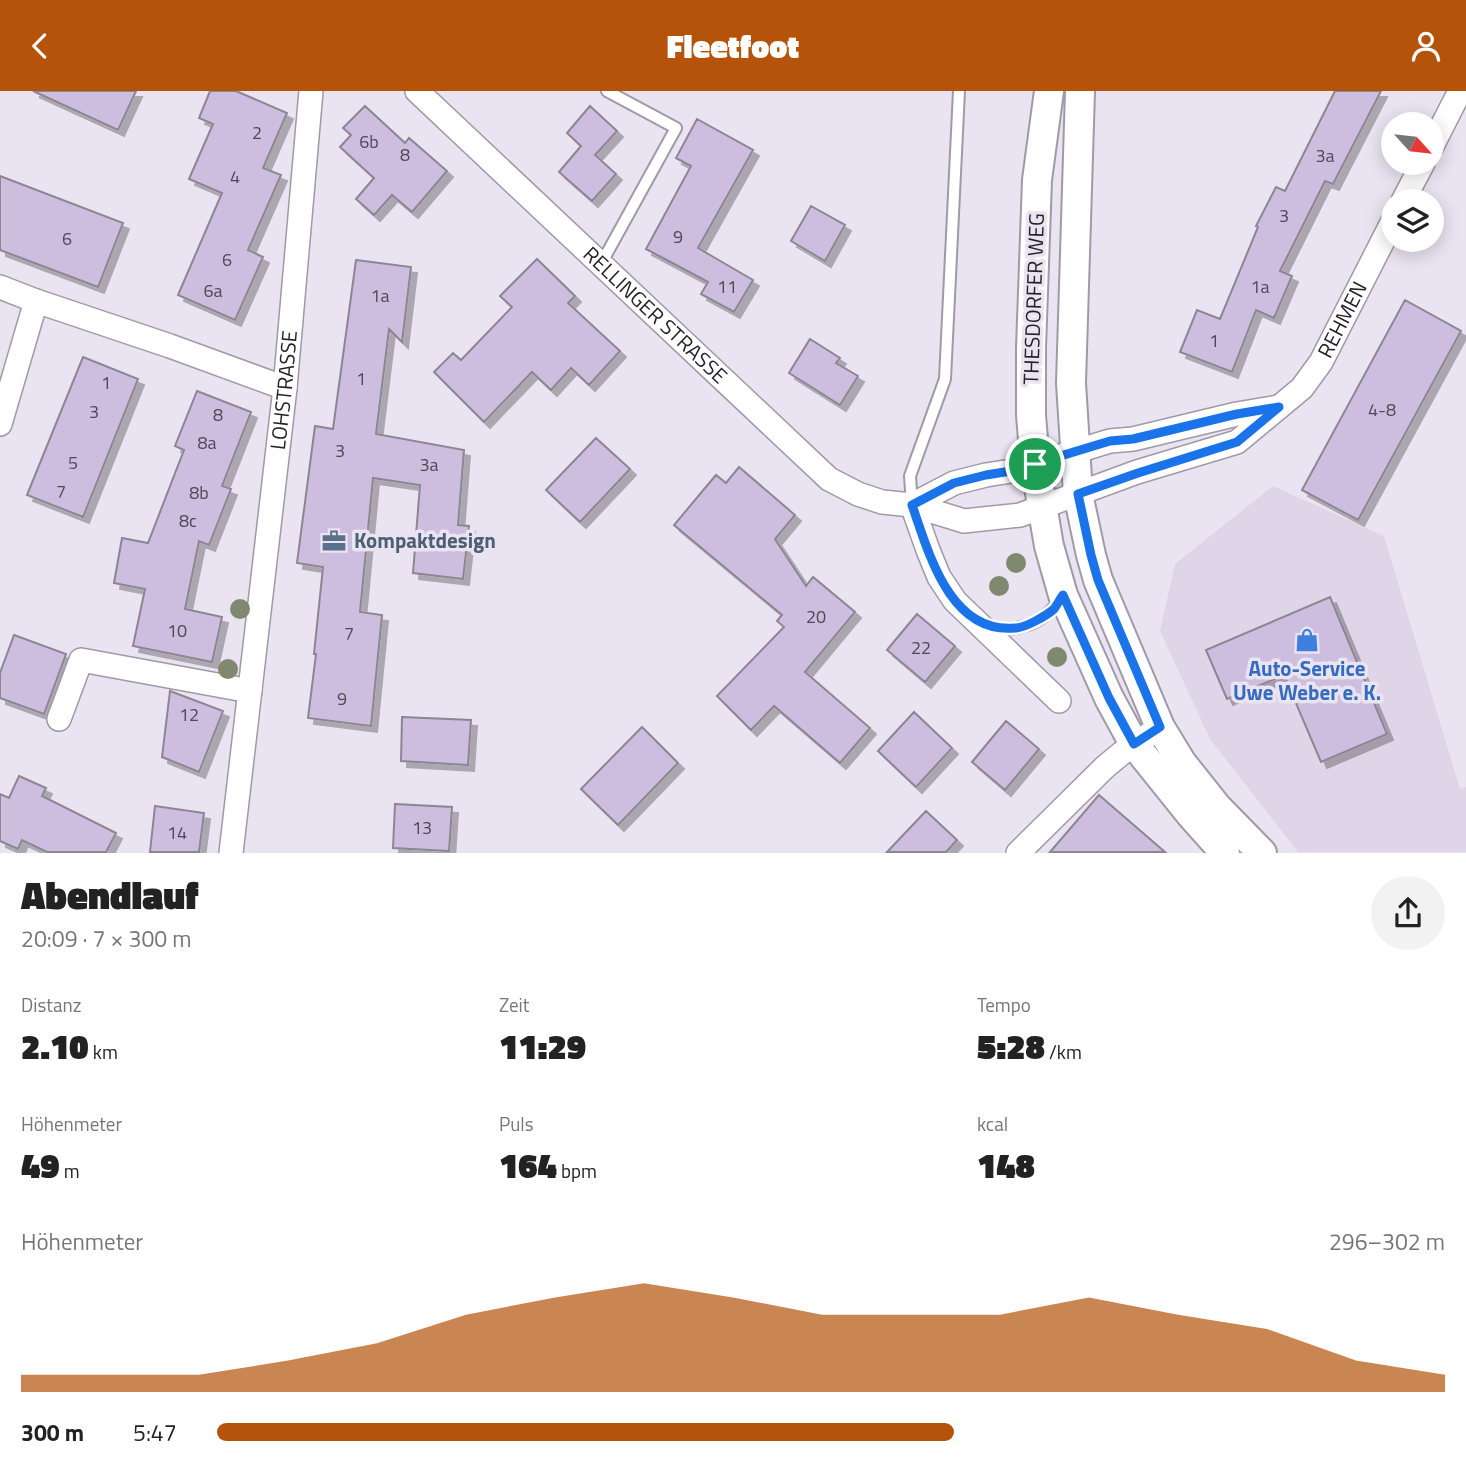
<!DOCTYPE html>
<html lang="de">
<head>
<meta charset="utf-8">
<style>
  :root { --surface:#fff; --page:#f2f2f2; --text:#222; --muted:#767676; --accent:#b45309 }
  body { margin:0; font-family:"Titillium Web",sans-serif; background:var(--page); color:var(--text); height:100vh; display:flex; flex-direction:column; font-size:26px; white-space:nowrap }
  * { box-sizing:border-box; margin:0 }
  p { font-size:23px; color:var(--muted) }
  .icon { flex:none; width:38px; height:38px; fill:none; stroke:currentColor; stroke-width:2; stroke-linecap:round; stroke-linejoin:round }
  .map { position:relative; height:762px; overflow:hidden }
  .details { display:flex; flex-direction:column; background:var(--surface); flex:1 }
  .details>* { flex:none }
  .needle { width:46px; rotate:117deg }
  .fabs { position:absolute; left:1381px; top:21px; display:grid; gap:14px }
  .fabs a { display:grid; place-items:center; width:63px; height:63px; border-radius:50%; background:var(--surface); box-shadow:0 4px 18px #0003; font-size:35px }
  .pin { position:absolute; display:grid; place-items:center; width:60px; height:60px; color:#fff; margin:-30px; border:4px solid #fff; border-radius:50%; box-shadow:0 2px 7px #0007 }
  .round { display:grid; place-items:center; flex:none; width:74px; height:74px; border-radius:37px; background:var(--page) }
  .head { display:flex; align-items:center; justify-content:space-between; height:119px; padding:0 21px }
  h1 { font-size:38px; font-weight:800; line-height:52px }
  .metrics { display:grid; grid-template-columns:repeat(3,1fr); gap:10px; height:119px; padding:7px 21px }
  .metrics div { display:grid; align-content:center }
  .metrics b { font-size:35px; font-weight:800 }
  .metrics small { font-size:19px; font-weight:400 }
  .metrics p { font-size:19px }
  .chart { height:196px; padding:14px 21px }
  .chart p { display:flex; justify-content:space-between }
  .chart svg { width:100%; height:126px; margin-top:7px; fill:var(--accent); opacity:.7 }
  ul { padding:0 21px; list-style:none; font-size:23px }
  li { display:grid; grid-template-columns:112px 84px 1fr; align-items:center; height:52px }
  li i { height:18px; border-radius:9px; background:var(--accent) }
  header { display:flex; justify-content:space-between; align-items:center; height:91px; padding:0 21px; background:var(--accent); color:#fff; font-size:32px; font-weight:800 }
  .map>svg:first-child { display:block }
</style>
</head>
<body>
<header><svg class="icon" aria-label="back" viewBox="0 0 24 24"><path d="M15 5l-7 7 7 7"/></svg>Fleetfoot<svg class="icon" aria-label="person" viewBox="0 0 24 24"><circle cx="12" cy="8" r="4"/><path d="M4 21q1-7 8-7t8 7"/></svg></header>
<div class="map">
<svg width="1466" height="762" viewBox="0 0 1466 762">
  <defs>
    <filter id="shadow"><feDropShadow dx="6" dy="6" stdDeviation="0" flood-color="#0004"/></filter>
  </defs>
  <rect width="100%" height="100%" fill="#eae3f1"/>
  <path fill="#dfd5e9" d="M1273 395 1384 445 1460 698 1466 696V761H1298L1210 648 1160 540 1175 473Z"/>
  <path fill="#cdbee0" stroke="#8c8693" stroke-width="2" filter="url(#shadow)" d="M33 0H136L118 39Z
    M210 0H236L287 22 263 77 281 84 248 159 263 166 235 229 178 204 222 102 189 88 213 33 199 27Z
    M1335 0H1381L1333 93 1325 90 1280 180 1292 185 1274 227 1256 219 1232 281 1180 261 1197 219 1220 228 1258 136 1256 135 1276 96 1285 100Z
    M365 15 405 52 409 47 447 80 412 121 392 104 374 124 356 108 374 87 340 56 351 44 343 37Z
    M590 15 617 40 595 64 616 83 592 110 559 81 581 55 567 42Z
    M697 28 753 59 698 157 753 189 734 221 701 203 708 191 646 158 691 75 676 67Z
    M0 85 123 132 98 196 0 159Z
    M811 115 845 134 825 170 791 150Z
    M537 168 575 205 568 212 620 260 589 294 571 277 551 299 532 281 484 331 434 281 453 262 461 269 512 216 500 205Z
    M356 169 411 176 402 251 389 238 376 343 464 359 458 434 469 435 463 488 413 482 420 394 373 387 360 521 382 524 371 635 308 627 316 563H314L323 476 297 472 315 335 333 338Z
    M1405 209 1461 240 1358 429 1302 399Z
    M810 248 840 267 836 272 858 285 840 314 789 282Z
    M83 266 138 288 83 426 27 404Z
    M197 300 251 321 222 395 231 398 209 454 199 450 185 518 222 526 212 571 133 555 145 498 114 492 122 447 148 452 184 359 175 355Z
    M596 347 630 378 580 431 546 399Z
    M739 376 795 424 775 448 806 495 813 486 855 521 805 581 870 637 840 672 774 615 751 639 717 605 784 536 777 530 782 524 674 434 716 384 726 392Z
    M1330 506 1387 643 1321 671 1284 584 1227 608 1206 559Z
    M917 523 955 555 925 591 887 559Z
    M14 544 66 563 44 623 0 607V582Z
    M170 600 223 620 199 681 162 666Z
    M914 621 952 657 916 696 878 660Z
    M402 626 471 629 468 674 401 670Z
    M1006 630 1039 658 1005 699 972 671Z
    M642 636 678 672 618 734 581 698Z
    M19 685 46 697 42 705 116 742 106 761H47L22 749 18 758 0 750V703L9 707Z
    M1099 704 1165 761H1050Z
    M395 713 452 716 449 760 393 757Z
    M155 715 204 722 199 761H150Z
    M926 720 957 749 946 761H887Z"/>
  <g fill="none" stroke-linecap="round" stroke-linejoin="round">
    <g stroke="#a099a6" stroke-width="14">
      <path id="service" d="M601 173 676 37 607 0
        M912 414 910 385 945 288 959 0
        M988 535C1017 543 1045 532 1061 507"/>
    </g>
    <g stroke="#a099a6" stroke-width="26">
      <g id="minor">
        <path id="s1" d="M417 0 829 388 858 403 882 411 912 414 964 430 1020 424 1137 381 1237 351 1302 297 1321 271 1393 130"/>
        <path d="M1432 55 1460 0"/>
        <path d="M1403 110 1423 72"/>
        <path d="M0 196 36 210 170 255 285 297"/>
        <path d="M0 333 36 210"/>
        <path d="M912 414 954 392 986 384 1011 380 1110 350 1133 348 1237 323 1279 316"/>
        <path d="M912 414 928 459 939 486 955 510 1059 610"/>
        <path d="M59 628 81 569 250 600"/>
        <path id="s2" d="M231 762 285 297 311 0"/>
        <path d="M1018 762 1105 676 1122 662 1160 636"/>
      </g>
    </g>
    <g stroke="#a099a6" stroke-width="32">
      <path id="tertiary" d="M1049 0 1037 89 1031 257V324L1035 373 1049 455 1063 504 1109 607 1134 653 1191 724 1225 762
        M1080 0 1071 292 1078 403 1091 464 1098 489 1160 636 1182 672 1217 716 1262 762"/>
    </g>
    <use href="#service" stroke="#fff" stroke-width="10"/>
    <use href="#minor" stroke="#fff" stroke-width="23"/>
    <use href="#tertiary" stroke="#fff" stroke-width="28"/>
  </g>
  <g fill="#818870">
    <circle cx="1016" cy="472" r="10"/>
    <circle cx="999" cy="495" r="10"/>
    <circle cx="240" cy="518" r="10"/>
    <circle cx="1057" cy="566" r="10"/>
    <circle cx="228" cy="578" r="10"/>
  </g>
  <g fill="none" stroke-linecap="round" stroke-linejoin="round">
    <g stroke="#fff" stroke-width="14">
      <path id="route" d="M1279 316 1237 351 1138 382 1078 403 1091 464 1098 489 1160 636 1134 653 1109 607 1063 504C1060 508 1057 514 1054 518 1046 525 1025 537 1015 537 950 543 929 463 912 414L954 392 986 384 1011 380 1110 350 1133 348 1237 323Z"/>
    </g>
    <use href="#route" stroke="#1a73e8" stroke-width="9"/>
  </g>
  <defs>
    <g id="office-bare" transform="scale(1.89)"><path d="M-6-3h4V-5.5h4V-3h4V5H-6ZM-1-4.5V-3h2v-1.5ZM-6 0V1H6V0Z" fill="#5c6f8a" stroke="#eae3f1" stroke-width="2.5" paint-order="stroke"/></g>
    <g id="shop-bare" transform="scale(1.89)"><path d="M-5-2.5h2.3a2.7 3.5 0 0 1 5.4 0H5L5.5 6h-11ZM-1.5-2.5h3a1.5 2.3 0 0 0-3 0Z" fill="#3f7fe0" stroke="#eae3f1" stroke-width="2.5" paint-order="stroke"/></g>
  </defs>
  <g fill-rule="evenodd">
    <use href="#office-bare" x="334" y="450"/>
    <use href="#shop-bare" x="1307" y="549"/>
  </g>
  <g text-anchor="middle" stroke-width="7" stroke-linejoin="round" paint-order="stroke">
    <g font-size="18" fill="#4e4955">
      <text x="257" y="48">2</text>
      <text x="369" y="57">6b</text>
      <text x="405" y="70">8</text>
      <text x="1325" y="71">3a</text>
      <text x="235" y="92">4</text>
      <text x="1284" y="131">3</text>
      <text x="678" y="152">9</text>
      <text x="67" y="154">6</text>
      <text x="227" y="175">6</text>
      <text x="727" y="202">11</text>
      <text x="1260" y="202">1a</text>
      <text x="213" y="206">6a</text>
      <text x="380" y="211">1a</text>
      <text x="1214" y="256">1</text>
      <text x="361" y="294">1</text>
      <text x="106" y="298">1</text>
      <text x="1382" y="325">4-8</text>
      <text x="94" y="327">3</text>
      <text x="218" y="330">8</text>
      <text x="207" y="358">8a</text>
      <text x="340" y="366">3</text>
      <text x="73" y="378">5</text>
      <text x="429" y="380">3a</text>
      <text x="61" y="407">7</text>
      <text x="199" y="408">8b</text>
      <text x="188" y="436">8c</text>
      <text x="816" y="532">20</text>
      <text x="177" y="546">10</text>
      <text x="349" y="549">7</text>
      <text x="921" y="563">22</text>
      <text x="342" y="614">9</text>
      <text x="189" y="630">12</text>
      <text x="422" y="743">13</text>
      <text x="177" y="748">14</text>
    </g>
    <g font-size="21" fill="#242227" stroke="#eae3f1">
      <text transform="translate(1034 208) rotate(-88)" y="7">THESDORFER WEG</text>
      <text dy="7" stroke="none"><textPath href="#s1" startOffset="327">RELLINGER STRASSE</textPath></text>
      <text dy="7" stroke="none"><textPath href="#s1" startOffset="1158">REHMEN</textPath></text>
      <text dy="7" stroke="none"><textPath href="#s2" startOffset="466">LOHSTRASSE</textPath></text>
    </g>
    <g font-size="21" font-weight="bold" fill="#4e5e75" stroke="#eae3f1" text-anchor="start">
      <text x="354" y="457">Kompaktdesign</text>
    </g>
    <g font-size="21" font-weight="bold" fill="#366cbe" stroke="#eae3f1">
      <text x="1307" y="585">Auto-Service<tspan x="1307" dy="24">Uwe Weber e. K.</tspan></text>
    </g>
  </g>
</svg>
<div class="fabs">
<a><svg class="needle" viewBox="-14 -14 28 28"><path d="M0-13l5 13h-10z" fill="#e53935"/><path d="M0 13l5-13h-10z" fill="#767676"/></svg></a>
<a><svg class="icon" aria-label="layers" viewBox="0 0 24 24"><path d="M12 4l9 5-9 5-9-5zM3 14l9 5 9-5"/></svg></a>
</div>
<div class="pin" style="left:1035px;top:373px;background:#1e9e55"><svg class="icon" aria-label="arrive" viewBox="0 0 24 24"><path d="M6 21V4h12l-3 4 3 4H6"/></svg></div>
</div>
<section class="details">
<div class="head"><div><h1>Abendlauf</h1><p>20:09 · 7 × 300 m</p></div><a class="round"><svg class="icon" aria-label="share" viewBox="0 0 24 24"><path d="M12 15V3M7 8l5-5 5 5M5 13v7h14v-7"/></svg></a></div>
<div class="metrics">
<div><p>Distanz</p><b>2.10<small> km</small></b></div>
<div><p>Zeit</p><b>11:29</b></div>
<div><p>Tempo</p><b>5:28<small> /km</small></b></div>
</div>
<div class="metrics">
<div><p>Höhenmeter</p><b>49<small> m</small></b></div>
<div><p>Puls</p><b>164<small> bpm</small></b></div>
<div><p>kcal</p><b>148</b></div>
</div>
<div class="chart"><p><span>Höhenmeter</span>296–302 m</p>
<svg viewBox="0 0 160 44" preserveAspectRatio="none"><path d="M0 44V38L10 38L20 38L30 33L40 27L50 17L60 11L70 6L80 11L90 17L100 17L110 17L120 11L130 17L140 22L150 33L160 38V44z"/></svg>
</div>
<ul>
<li><b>300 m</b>5:47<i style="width:60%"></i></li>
</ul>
</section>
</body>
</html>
